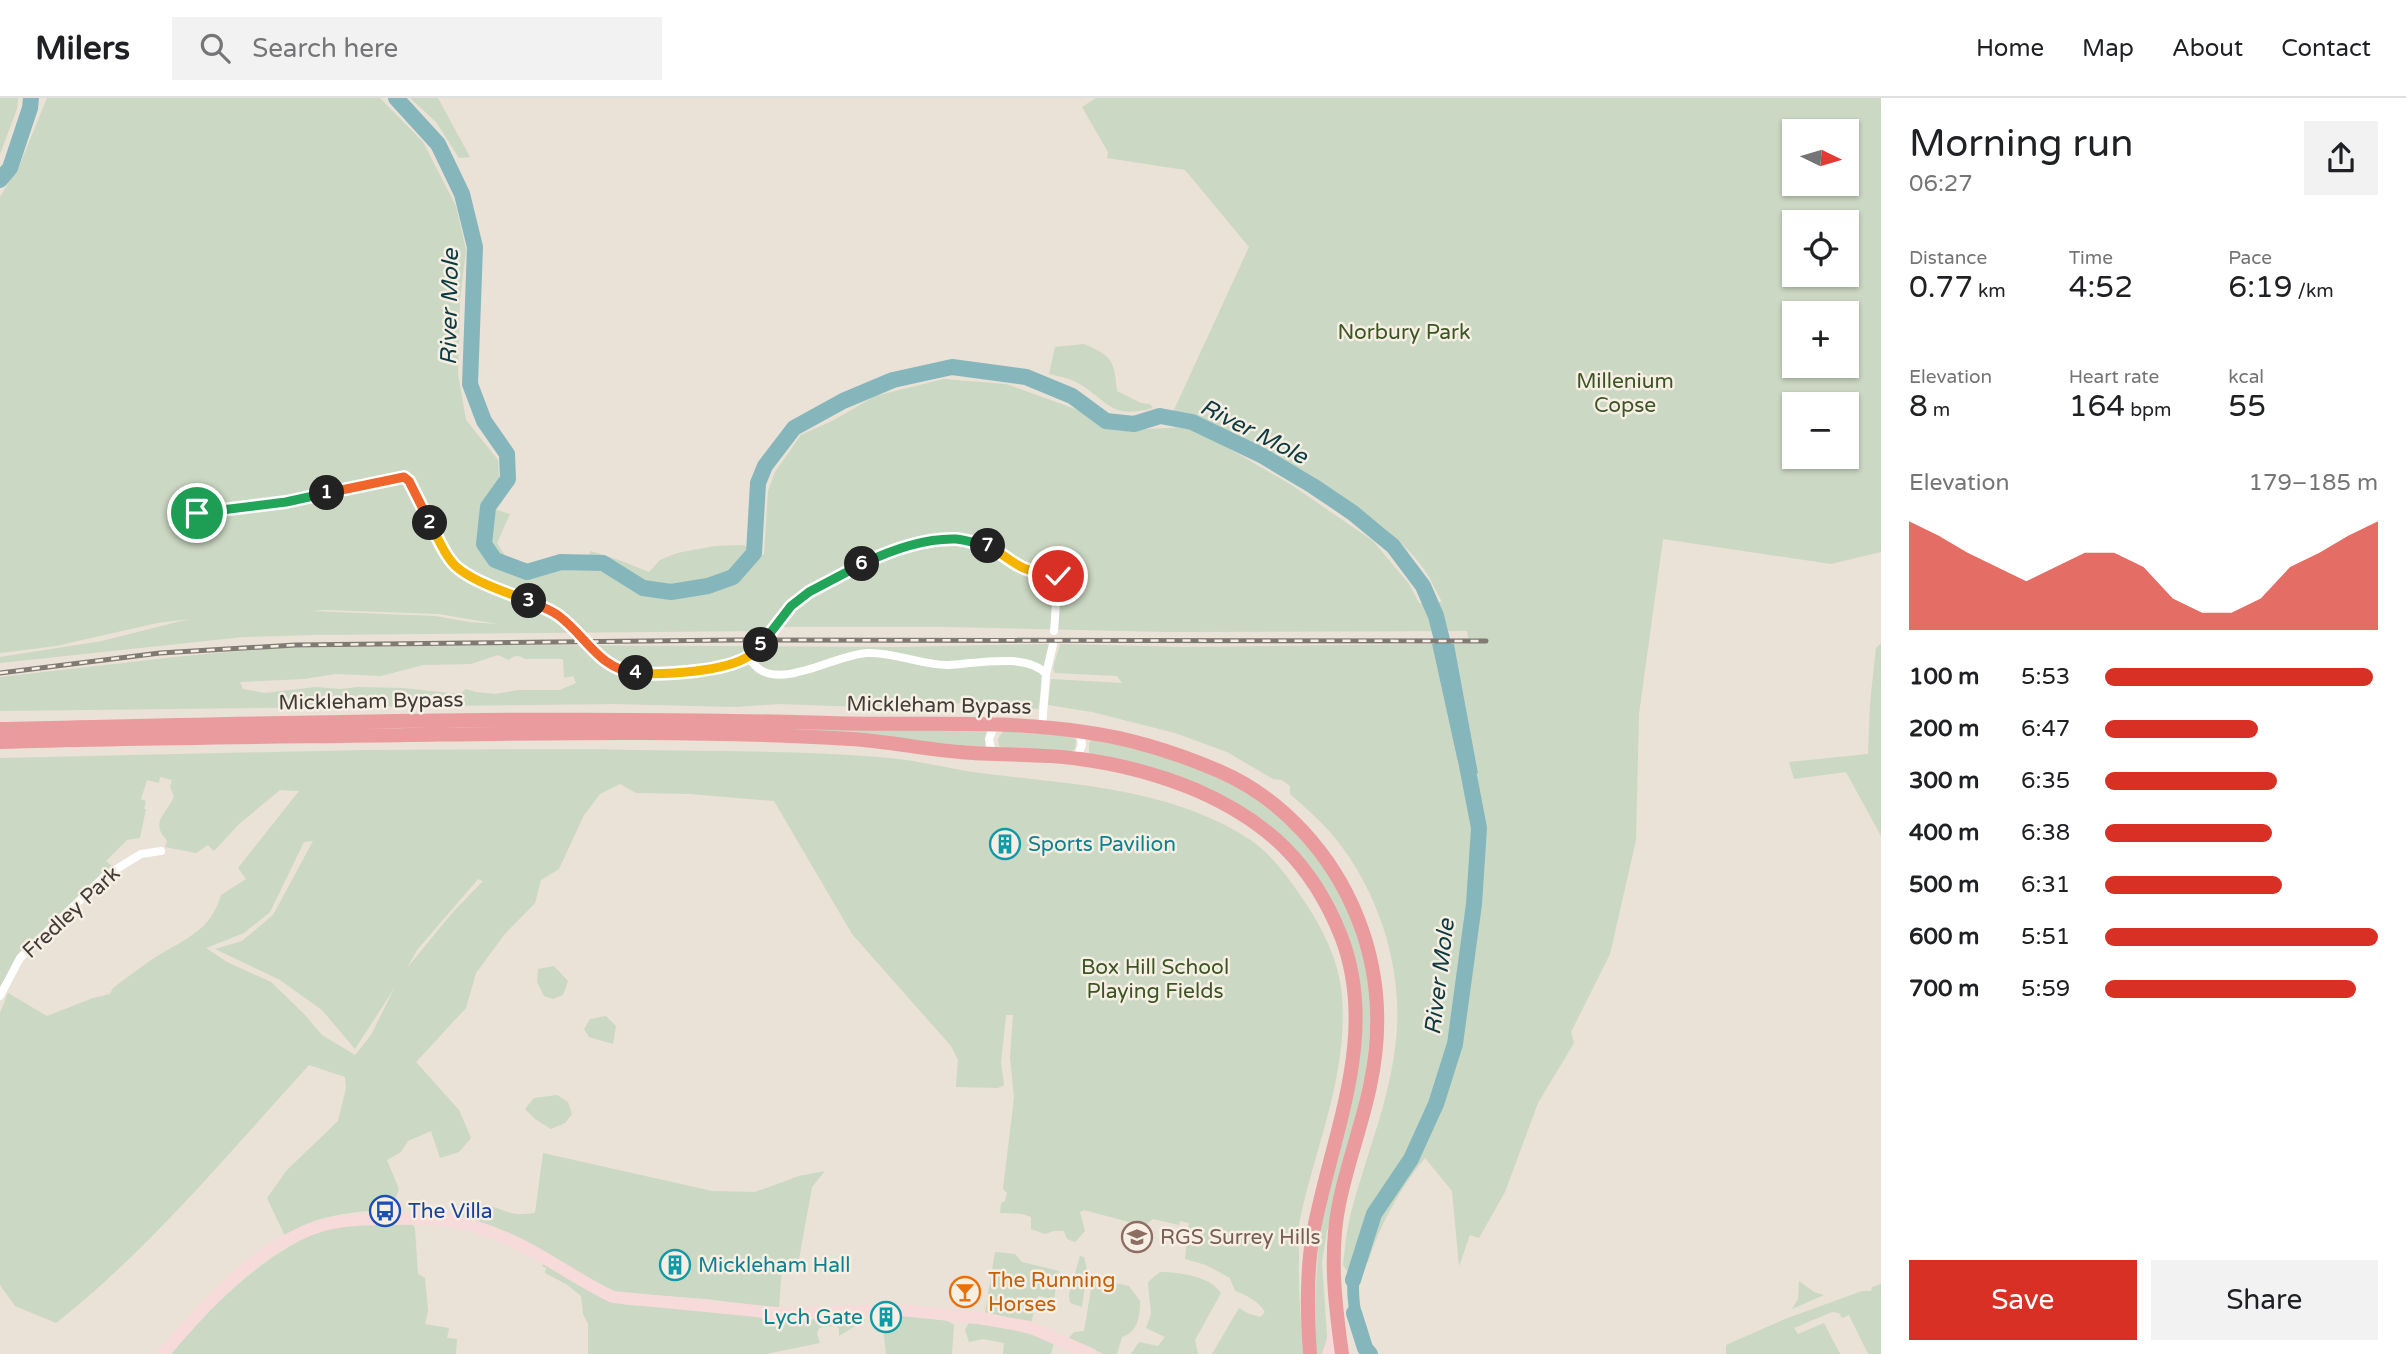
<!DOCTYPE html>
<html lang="en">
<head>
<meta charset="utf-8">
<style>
  :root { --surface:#fff; --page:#f2f2f2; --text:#202124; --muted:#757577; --line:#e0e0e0; --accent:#d93025 }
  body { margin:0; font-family:"Varela Round",sans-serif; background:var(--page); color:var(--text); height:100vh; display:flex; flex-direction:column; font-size:26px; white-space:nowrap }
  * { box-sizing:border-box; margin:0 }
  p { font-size:23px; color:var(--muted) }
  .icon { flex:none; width:38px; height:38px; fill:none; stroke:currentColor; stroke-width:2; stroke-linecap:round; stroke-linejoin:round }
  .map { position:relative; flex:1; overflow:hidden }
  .details { display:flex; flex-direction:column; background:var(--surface); width:525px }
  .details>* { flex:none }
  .needle { width:46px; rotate:95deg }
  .buttons { position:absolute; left:1782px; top:21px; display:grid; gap:14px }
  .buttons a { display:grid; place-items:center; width:77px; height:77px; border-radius:0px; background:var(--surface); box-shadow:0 2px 5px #0004; font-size:35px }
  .pin { position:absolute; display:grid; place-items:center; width:60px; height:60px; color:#fff; margin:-30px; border:4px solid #fff; border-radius:50%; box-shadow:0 2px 7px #0007 }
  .km { position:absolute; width:35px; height:35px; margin:-18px; border-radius:50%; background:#222; color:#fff; font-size:19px; line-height:35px; text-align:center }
  .round { display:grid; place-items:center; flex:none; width:74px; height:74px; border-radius:0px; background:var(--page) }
  .headline { display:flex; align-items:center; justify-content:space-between; height:119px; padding:0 28px }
  h1 { font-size:38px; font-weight:600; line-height:52px }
  .stats { display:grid; grid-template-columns:repeat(3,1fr); gap:10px; height:119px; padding:7px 28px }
  .stats div { display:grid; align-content:center }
  .stats b { font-size:30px; font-weight:600 }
  .stats small { font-size:19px; font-weight:400 }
  .stats p { font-size:19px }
  .chart { height:196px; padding:14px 28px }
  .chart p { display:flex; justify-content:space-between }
  .chart svg { width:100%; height:126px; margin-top:7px; fill:var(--accent); opacity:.7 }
  .primary-button { display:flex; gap:14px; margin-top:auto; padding:14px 28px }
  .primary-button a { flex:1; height:80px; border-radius:0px; background:var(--accent); color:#fff; font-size:28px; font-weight:600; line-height:80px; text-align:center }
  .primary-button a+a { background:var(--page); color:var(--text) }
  ul { padding:0 28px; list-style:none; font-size:23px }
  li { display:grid; grid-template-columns:112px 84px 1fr; align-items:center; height:52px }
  li i { height:18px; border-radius:9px; background:var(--accent) }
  header { display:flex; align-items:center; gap:42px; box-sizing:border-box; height:98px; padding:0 35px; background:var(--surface); border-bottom:2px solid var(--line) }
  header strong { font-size:33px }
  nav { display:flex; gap:38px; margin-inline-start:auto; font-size:24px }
  .search { width:490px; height:63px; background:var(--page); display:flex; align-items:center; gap:18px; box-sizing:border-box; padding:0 24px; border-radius:0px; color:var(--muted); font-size:26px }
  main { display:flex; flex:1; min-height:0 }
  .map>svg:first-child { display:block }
</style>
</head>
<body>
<header>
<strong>Milers</strong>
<div class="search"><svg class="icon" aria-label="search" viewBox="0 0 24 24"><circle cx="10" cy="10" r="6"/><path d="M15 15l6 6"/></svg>Search here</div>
<nav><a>Home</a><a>Map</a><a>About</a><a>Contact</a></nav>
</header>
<main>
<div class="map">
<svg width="1881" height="1256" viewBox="0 0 1881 1256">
  <rect width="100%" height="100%" fill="#eae1d7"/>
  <path fill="#cbd8c3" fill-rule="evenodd" d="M0 0H18L17 11 0 56Z
    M47 0H380L423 44 456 108 466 152 460 201 458 276 466 322 498 362 499 381 485 408 510 416 497 445 507 461 532 466 537 478 561 472 587 470 590 453 619 462 649 474 660 462 677 455 715 448 743 447 764 457 768 393 775 374 801 337 834 322 875 298 944 281 1006 286 1078 312 1101 326 1129 332 1186 329 1228 350 1293 388 1373 443 1409 486 1419 505 1442 504C1436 493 1431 481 1424 471 1378 407 1247 339 1173 314L1249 149 1185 72 1107 60 1108 54 1082 9 1096 0H1881V454L1831 466 1663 441 1639 616 1636 742 1610 856 1571 934 1574 945 1538 1005 1505 1094 1479 1140 1470 1137 1459 1168 1452 1093 1425 1060C1400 1090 1380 1127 1368 1164L1354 1163 1347 1173 1343 1167C1345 1151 1346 1135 1350 1119 1364 1063 1388 1008 1395 950 1405 881 1383 804 1342 749 1328 729 1308 712 1290 696V688L1282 682 1273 681 1227 654 1175 635 1092 614 1048 607 1051 581 1122 585 1117 578 1055 575 1053 570 1060 546 1186 549 1432 546 1457 660 1464 678 1478 674 1454 546H1469L1467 533 1166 534 947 529H781L777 533 315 537 243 539 0 565V559L102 543 189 521 157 525 56 548 0 555V99L20 66ZM1794 33H1846V86H1794ZM1794 124H1846V177H1794ZM1794 215H1846V268H1794ZM1794 306H1846V359H1794ZM325 512 439 516 498 526 469 524 435 518 310 513Z
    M410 0H438L470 59 459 60 436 24Z
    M1084 246C1113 258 1114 263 1117 293L1141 305 1150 306 1153 310C1109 322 1110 303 1076 284 1068 280 1058 278 1049 276L1055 249Z
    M1881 545V738L1846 674 1794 681 1789 664 1868 656 1870 605 1876 550Z
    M1049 546 1038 611 964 605 889 610 779 606 735 609 614 606 0 613V579L184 558 273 550 499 547 897 549ZM498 557 509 562C514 557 519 557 525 561H563L564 580 573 578 576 585 560 592H518L495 596 476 594 466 591 460 596 402 590 358 589 340 591 316 589 264 595 243 591 240 584 304 581 335 576 381 578 423 567 471 566Z
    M732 627 983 631 986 634 985 648 982 651Z
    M1003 633 1070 638 1076 642 1075 651 1071 654 1006 650 999 648 998 641Z
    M1093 640 1170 659 1249 694 1279 715 1322 764 1343 798 1369 873 1372 914 1366 973 1336 1106 1327 1133 1322 1164 1327 1237 1326 1252 1322 1256H1316L1314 1218 1319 1139 1325 1104 1357 973 1362 937 1361 903 1329 802 1243 712 1089 660V645Z
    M589 651C689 654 790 651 890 660 920 663 950 671 980 675 1073 687 1171 689 1252 743 1273 758 1290 782 1304 803 1323 831 1340 865 1342 899 1348 976 1316 1047 1300 1121 1297 1133 1299 1146 1299 1158 1298 1191 1301 1223 1303 1256H1212L1239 1210 1247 1215 1260 1219 1265 1214C1258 1203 1247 1197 1235 1193L1230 1180 1206 1167 1185 1161 1189 1125 1180 1123 1179 1127 1153 1121 1144 1128 1084 1112 1080 1114 1085 1133 1075 1144 1067 1141 1064 1133H1054L1045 1136 1031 1131V1119C1020 1114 1012 1116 1000 1115L1001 1105 1005 1103 1007 1095 1003 1091 1014 1000 1010 959 1013 917H1006L1001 964 1004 987 998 990 956 989 958 962 951 948 852 836 774 703 690 696 636 695 620 686 600 696 584 717 559 771 541 782 535 805 504 837 476 875 466 910 416 964 459 1012 471 1040 459 1054 440 1060 431 1033 408 1043 401 1054 387 1062 399 1091 392 1110C356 1115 316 1115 285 1138L267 1100 287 1072 338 1023 346 990 345 979 309 967C228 1056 150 1151 56 1225L15 1208 0 1187V915L8 895 47 918 93 900 110 896 113 890C128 879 143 867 159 857 187 840 211 832 221 797L246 781 238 770 299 693 280 692 239 726 214 753 208 747 196 755 165 749 167 742C150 725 165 717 174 699L170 688 172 682 160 679 159 685 147 682 141 701 146 703 144 711H146L140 740 127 742 106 763 113 769 19 856 0 889V660L364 652ZM313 743 273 817 242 843 215 851 280 882 322 912 355 951 395 889 371 937 355 957 322 937 304 916 271 884 227 864 206 850 244 835 270 814 304 744ZM478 781 483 783 453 814 407 870 417 852Z
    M554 868 568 883 563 897 553 901 544 898 537 884 538 871Z
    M606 918 616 928 613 946 589 939 584 931 590 921Z
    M557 997 568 1004 572 1016 565 1025 551 1031 535 1021 525 1011 534 1000Z
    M543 1055 712 1093 755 1094 799 1078 825 1073 812 1089 799 1161 782 1169 779 1210 706 1201 615 1194 463 1119 462 1115C483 1096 496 1114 517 1116 523 1117 530 1115 535 1115Z
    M412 1125 415 1130 418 1176 425 1180 428 1213 425 1226 449 1230 447 1240 457 1241 456 1256H171C209 1210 268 1151 325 1132 352 1123 384 1126 412 1125Z
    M995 1154 1015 1156 1022 1164 1059 1173 1054 1201 1038 1198 1031 1225 985 1214Z
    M1080 1158 1084 1159 1087 1172 1082 1209 1070 1205 1069 1196Z
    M546 1163 612 1204 628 1207 728 1213 766 1221 806 1222 861 1217 865 1222 839 1238V1231L835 1227 819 1230 817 1236 820 1245 766 1256H588V1226L583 1216 581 1198 566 1186 545 1175 546 1170 542 1168Z
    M1160 1174C1179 1174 1210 1178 1221 1195L1195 1242 1198 1256H1131L1139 1244 1158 1248 1165 1239 1146 1230 1151 1216 1148 1184Z
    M1101 1182 1129 1188 1140 1203C1140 1218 1138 1234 1122 1239L1117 1256H1104L1068 1241 1074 1234 1084 1233 1092 1185Z
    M1799 1183 1814 1194 1824 1197 1792 1211 1798 1201Z
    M1881 1186V1256H1868L1849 1217 1842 1220 1839 1215 1832 1214 1794 1230 1798 1236 1824 1225 1840 1256H1726V1247L1785 1221 1862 1193H1871L1872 1189Z
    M885 1216C905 1217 937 1214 954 1227L952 1256H886L882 1222Z
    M969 1225C999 1228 1026 1233 1054 1245L1051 1256H1003L1004 1245 983 1241 969 1244 965 1232Z"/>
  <path fill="#85b6bc" d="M1432 546H1454L1478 675 1464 678 1457 660Z
    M1354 1163 1362 1164C1357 1186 1358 1211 1367 1232L1354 1239C1350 1218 1341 1181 1354 1163Z"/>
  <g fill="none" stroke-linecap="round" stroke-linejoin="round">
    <path stroke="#85b6bc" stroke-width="16" d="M396 0 438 46 462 96 475 149 470 286 484 323 507 356 508 381 488 409 484 446 495 462 527 474 561 464 603 465 643 490 671 494 708 488 733 479 754 455 758 385 765 368 794 330 843 303 893 282 952 269 1026 279 1072 298 1106 323 1134 326 1160 318 1192 324 1261 357 1313 388 1353 415 1393 448 1423 488 1436 518 1448 566
      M0 82 10 70 30 10 31 0
      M1353 1182 1374 1116 1411 1061 1436 1006 1455 946 1474 806 1479 730 1465 657
      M1354 1215 1365 1250 1370 1256"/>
    <path stroke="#fff" stroke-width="8" d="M179 410C204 417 224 413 249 409 301 402 352 385 404 379L409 383C420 405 441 458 459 472 488 493 527 497 557 516 575 528 585 549 602 562 637 589 710 572 748 559 751 563 755 568 759 571 785 590 837 556 868 555 895 554 920 567 948 567 974 566 1027 554 1046 576
      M748 559C764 543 776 522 793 507 806 495 822 487 838 479 882 454 939 429 990 449 1017 459 1023 482 1056 468L1058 478 1054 533
      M1042 630 1046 576 1053 546
      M992 656 989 641 995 626
      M1077 660 1082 647 1080 633
      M0 898 20 860 105 778 141 756 161 753"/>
    <path stroke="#f7dada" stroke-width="12" d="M163 1256C208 1205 259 1143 328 1126 351 1121 374 1121 397 1121 442 1120 465 1122 506 1140 544 1156 576 1182 613 1199L786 1216 901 1212 979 1220 1029 1229 1091 1256
      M1328 1256 1338 1228"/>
    <path stroke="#ea9b9e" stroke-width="14" d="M0 631C277 625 553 617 830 625 914 628 1000 621 1084 634 1130 640 1177 655 1219 673 1282 700 1333 757 1358 821 1379 874 1382 932 1370 988 1362 1027 1347 1066 1339 1106 1329 1156 1335 1206 1342 1256
      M0 644C135 640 271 639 407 637 554 635 702 632 850 641 887 643 923 651 960 654 1000 658 1041 655 1080 661 1118 666 1160 677 1196 692 1267 723 1312 765 1341 838 1380 938 1331 1038 1313 1136 1306 1176 1307 1216 1310 1256"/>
    <g stroke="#807a74" stroke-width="5">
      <path id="rail" d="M0 575 160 555 296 547 737 542 1486 543"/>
    </g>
    <use href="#rail" stroke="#f7eee4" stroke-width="2.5" stroke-dasharray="8" stroke-linecap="butt"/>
  </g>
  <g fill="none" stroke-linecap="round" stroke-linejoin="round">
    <g stroke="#fff" stroke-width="14">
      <path id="split-1" d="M197 415 286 404 327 395"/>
    </g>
    <g stroke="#fff" stroke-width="14">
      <path id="split-2" d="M327 395 404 379 409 383 430 425"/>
    </g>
    <g stroke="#fff" stroke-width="14">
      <path id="split-3" d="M430 425C438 440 446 461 459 471 477 485 508 495 529 503"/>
    </g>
    <g stroke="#fff" stroke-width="14">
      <path id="split-4" d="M529 503C538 508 550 511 559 518 586 538 599 571 636 575"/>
    </g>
    <g stroke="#fff" stroke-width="14">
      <path id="split-5" d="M636 575C663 577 725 574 749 558 753 556 757 551 761 547"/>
    </g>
    <g stroke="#fff" stroke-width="14">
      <path id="split-6" d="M761 547 791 508 809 494 862 466"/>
    </g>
    <g stroke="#fff" stroke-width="14">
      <path id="split-7" d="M862 466C891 452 923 440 956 441 967 442 978 446 988 448"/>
    </g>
    <g stroke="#fff" stroke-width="14">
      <path id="split-8" d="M988 448C1015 462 1024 482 1056 468L1058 478"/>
    </g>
    <use href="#split-1" stroke="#22a559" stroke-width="9"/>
    <use href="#split-2" stroke="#f0652b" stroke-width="9"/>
    <use href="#split-3" stroke="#f5b400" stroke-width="9"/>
    <use href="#split-4" stroke="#f0652b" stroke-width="9"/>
    <use href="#split-5" stroke="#f5b400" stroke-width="9"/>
    <use href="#split-6" stroke="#22a559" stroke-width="9"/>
    <use href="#split-7" stroke="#22a559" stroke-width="9"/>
    <use href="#split-8" stroke="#f5b400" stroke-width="9"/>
  </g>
  <defs>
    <g id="building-ring" transform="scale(1.575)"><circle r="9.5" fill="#f7eee4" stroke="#0f9aa8" stroke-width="1.5"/><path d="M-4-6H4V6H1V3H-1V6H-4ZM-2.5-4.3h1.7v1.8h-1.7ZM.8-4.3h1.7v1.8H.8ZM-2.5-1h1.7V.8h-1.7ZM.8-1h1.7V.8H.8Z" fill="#0f9aa8"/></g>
    <g id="bus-ring" transform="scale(1.575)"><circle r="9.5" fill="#f7eee4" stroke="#1a4fb4" stroke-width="1.5"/><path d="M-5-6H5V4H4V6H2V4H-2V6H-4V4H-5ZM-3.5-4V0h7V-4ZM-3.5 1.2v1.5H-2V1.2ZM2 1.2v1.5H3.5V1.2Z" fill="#1a4fb4"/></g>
    <g id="school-ring" transform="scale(1.575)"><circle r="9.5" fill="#f7eee4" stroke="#8d6e63" stroke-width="1.5"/><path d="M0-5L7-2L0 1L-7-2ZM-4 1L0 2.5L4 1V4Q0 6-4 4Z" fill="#8d6e63"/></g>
    <g id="bar-ring" transform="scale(1.575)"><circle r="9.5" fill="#f7eee4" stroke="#e8710a" stroke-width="1.5"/><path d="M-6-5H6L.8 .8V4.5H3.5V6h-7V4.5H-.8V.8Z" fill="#e8710a"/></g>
  </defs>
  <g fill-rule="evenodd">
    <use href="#building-ring" x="1005" y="746"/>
    <use href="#bus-ring" x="385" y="1113"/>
    <use href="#school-ring" x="1137" y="1139"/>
    <use href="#building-ring" x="675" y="1167"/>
    <use href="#bar-ring" x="965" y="1194"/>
    <use href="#building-ring" x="886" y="1219"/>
  </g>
  <g text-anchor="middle" stroke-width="5" stroke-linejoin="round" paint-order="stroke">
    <g font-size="21" fill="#3b5624" stroke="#f7eee4">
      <text x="1404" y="241">Norbury Park</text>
      <text x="1625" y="290">Millenium<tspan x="1625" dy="24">Copse</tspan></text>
      <text x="1155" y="876">Box Hill School<tspan x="1155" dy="24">Playing Fields</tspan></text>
    </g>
    <g font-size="21" fill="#403c38" stroke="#f7eee4">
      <text transform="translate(371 603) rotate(-1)" y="7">Mickleham Bypass</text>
      <text transform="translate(939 607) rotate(1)" y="7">Mickleham Bypass</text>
      <text transform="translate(71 814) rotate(-43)" y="7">Fredley Park</text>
    </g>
    <g font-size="21" fill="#0d838f" stroke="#f7eee4" text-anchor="start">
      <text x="1028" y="753">Sports Pavilion</text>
      <text x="698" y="1174">Mickleham Hall</text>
      <text x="863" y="1226" text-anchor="end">Lych Gate</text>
    </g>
    <g font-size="21" fill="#164399" stroke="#f7eee4" text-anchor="start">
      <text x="408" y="1120">The Villa</text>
    </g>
    <g font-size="21" fill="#785e54" stroke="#f7eee4" text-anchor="start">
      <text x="1160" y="1146">RGS Surrey Hills</text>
    </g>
    <g font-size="21" fill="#c56008" stroke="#f7eee4" text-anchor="start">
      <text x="988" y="1189">The Running<tspan x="988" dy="24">Horses</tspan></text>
    </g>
    <g font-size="23" font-style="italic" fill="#0c3c41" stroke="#f7eee4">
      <text transform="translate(449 209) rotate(-89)" y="8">River Mole</text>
      <text transform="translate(1254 333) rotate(27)" y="8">River Mole</text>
      <text transform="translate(1439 879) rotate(-83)" y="8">River Mole</text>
    </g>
  </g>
</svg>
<div class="buttons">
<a><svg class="needle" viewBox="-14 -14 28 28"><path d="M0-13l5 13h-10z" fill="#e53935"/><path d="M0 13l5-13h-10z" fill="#757577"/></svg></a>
<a><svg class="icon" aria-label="locate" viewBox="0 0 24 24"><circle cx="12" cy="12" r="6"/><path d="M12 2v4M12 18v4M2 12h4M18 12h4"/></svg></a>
<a>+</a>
<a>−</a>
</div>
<div class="pin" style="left:197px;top:415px;background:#1e9e55"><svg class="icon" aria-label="arrive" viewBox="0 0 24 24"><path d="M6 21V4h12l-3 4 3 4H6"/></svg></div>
<div class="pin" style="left:1058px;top:478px;background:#d93025"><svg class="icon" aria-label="check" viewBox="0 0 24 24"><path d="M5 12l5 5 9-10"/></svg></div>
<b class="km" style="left:327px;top:395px">1</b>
<b class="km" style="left:430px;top:425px">2</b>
<b class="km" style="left:529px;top:503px">3</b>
<b class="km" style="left:636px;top:575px">4</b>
<b class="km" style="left:761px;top:547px">5</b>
<b class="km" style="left:862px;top:466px">6</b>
<b class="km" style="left:988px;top:448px">7</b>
</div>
<section class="details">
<div class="headline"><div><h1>Morning run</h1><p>06:27</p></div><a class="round"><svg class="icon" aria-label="share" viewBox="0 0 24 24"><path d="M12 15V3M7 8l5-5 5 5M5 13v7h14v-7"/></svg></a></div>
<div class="stats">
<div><p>Distance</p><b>0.77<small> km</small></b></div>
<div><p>Time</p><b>4:52</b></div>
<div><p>Pace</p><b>6:19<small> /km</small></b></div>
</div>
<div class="stats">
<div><p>Elevation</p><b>8<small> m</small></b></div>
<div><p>Heart rate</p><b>164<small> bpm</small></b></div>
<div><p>kcal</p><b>55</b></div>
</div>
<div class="chart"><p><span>Elevation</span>179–185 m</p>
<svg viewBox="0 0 160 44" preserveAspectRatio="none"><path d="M0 44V6L10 11L20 17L30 22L40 27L50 22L60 17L70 17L80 22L90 33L100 38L110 38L120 33L130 22L140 17L150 11L160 6V44z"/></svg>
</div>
<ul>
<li><b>100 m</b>5:53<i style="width:98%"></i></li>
<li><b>200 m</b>6:47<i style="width:56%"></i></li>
<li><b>300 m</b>6:35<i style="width:63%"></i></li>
<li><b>400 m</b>6:38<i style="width:61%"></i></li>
<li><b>500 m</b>6:31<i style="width:65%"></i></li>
<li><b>600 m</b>5:51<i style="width:100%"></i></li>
<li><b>700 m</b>5:59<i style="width:92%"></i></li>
</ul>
<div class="primary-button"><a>Save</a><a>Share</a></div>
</section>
</main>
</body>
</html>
